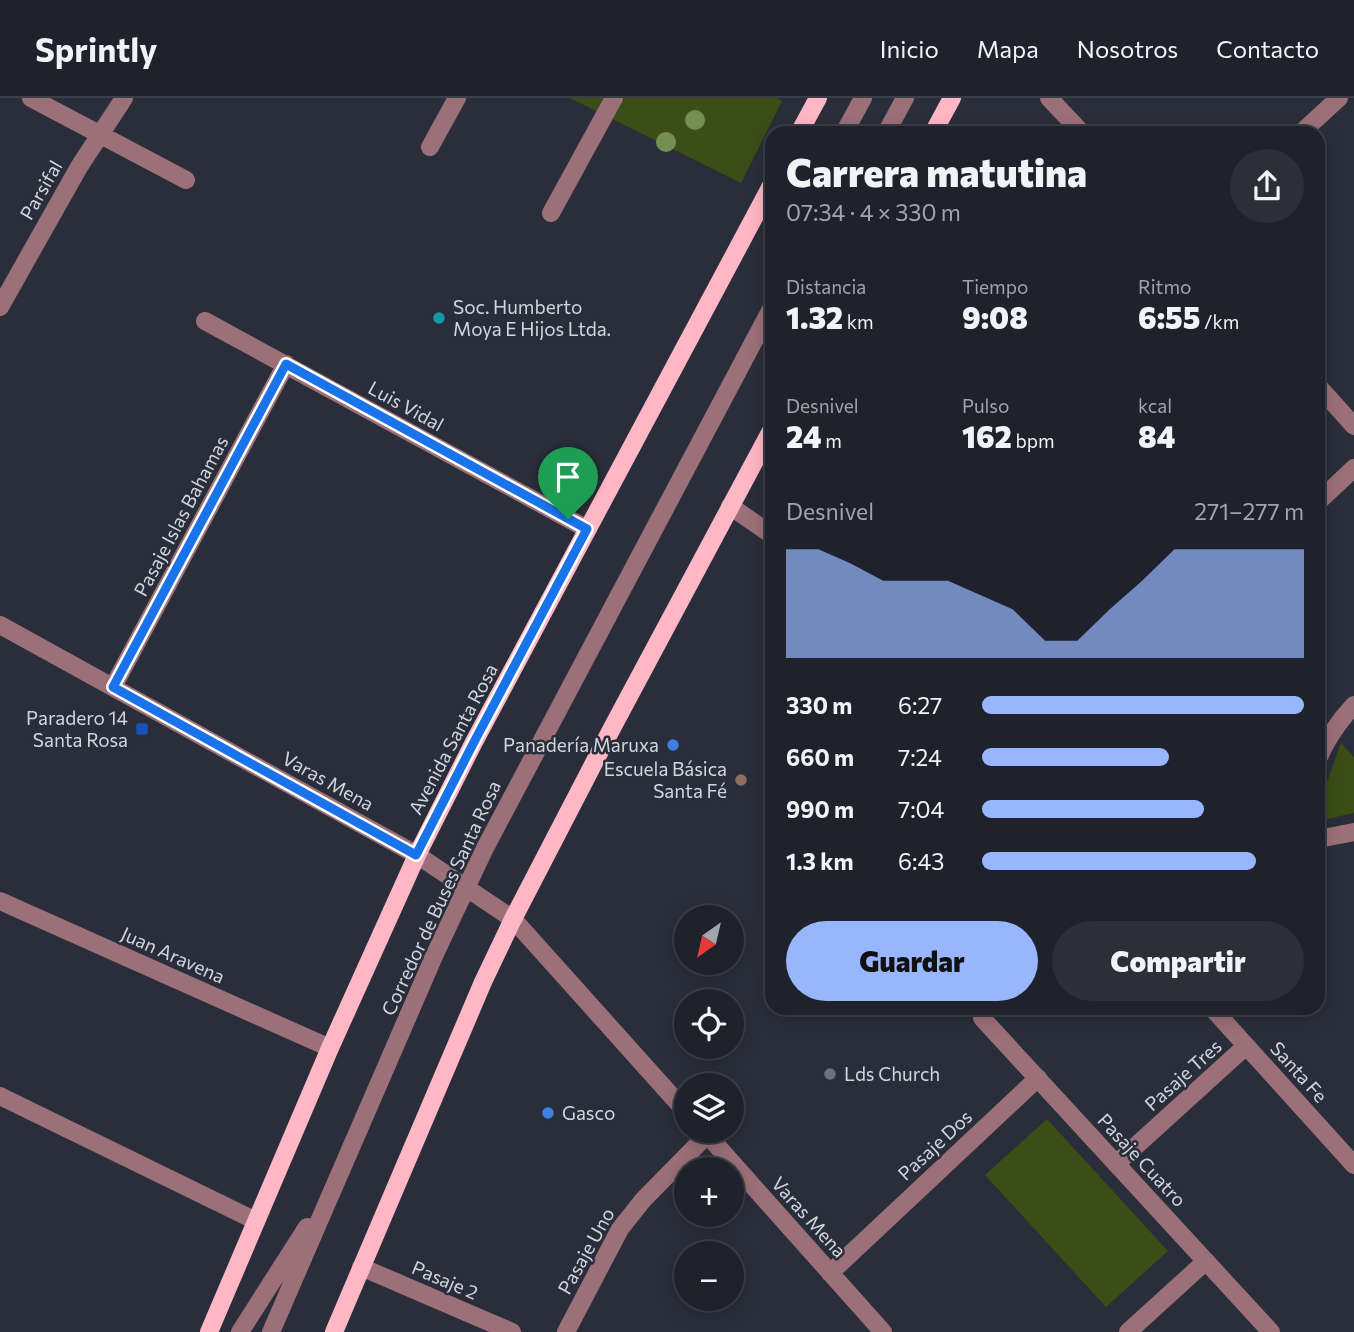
<!DOCTYPE html>
<html lang="es">
<head>
<meta charset="utf-8">
<style>
  :root { --surface:#1f222c; --page:#2c2f38; --text:#f1f3f6; --muted:#a1a4a9; --line:#3c3f48; --accent:#97b6fd }
  body { margin:0; font-family:Commissioner,sans-serif; background:var(--page); color:var(--text); height:100vh; display:flex; flex-direction:column; font-size:26px; white-space:nowrap }
  * { box-sizing:border-box; margin:0 }
  p { font-size:23px; color:var(--muted) }
  .icon { flex:none; width:38px; height:38px; fill:none; stroke:currentColor; stroke-width:2; stroke-linecap:round; stroke-linejoin:round }
  .map { position:relative; flex:1; overflow:hidden }
  .sheet { position:absolute; left:765px; top:28px; width:560px; height:889px; display:flex; flex-direction:column; background:var(--surface); border-radius:21px; box-shadow:0 4px 18px #0003,0 0 0 2px var(--line) }
  .sheet>* { flex:none }
  .needle { width:46px; rotate:214deg }
  .tools { position:absolute; left:674px; top:807px; display:grid; gap:14px }
  .tools a { display:grid; place-items:center; width:70px; height:70px; border-radius:50%; background:var(--surface); box-shadow:0 4px 18px #0003,0 0 0 2px var(--line); font-size:35px }
  .pin { position:absolute; display:grid; place-items:center; width:60px; height:60px; color:#fff; margin:-72px -30px; border-radius:50% 50% 50% 0; rotate:-45deg; box-shadow:0 0 7px #0007 }
  .pin .icon { rotate:45deg }
  .round { display:grid; place-items:center; flex:none; width:74px; height:74px; border-radius:37px; background:var(--page) }
  .summary { display:flex; align-items:center; justify-content:space-between; height:119px; padding:0 21px }
  h1 { font-size:38px; font-weight:800; line-height:52px }
  .stats { display:grid; grid-template-columns:repeat(3,1fr); gap:10px; height:119px; padding:7px 21px }
  .stats div { display:grid; align-content:center }
  .stats b { font-size:30px; font-weight:800 }
  .stats small { font-size:19px; font-weight:400 }
  .stats p { font-size:19px }
  .chart { height:196px; padding:14px 21px }
  .chart p { display:flex; justify-content:space-between }
  .chart svg { width:100%; height:126px; margin-top:7px; fill:var(--accent); opacity:.7 }
  .primary-button { display:flex; gap:14px; margin-top:auto; padding:14px 21px }
  .primary-button a { flex:1; height:80px; border-radius:42px; background:var(--accent); color:#111; font-size:28px; font-weight:800; line-height:80px; text-align:center }
  .primary-button a+a { background:var(--page); color:var(--text) }
  ul { padding:0 21px; list-style:none; font-size:23px }
  li { display:grid; grid-template-columns:112px 84px 1fr; align-items:center; height:52px }
  li i { height:18px; border-radius:9px; background:var(--accent) }
  header { display:flex; align-items:center; gap:42px; box-sizing:border-box; height:98px; padding:0 35px; background:var(--surface); border-bottom:2px solid var(--line) }
  header strong { font-size:33px }
  nav { display:flex; gap:38px; margin-inline-start:auto; font-size:24px }
  .map>svg:first-child { display:block }
</style>
</head>
<body>
<header>
<strong>Sprintly</strong>
<nav><a>Inicio</a><a>Mapa</a><a>Nosotros</a><a>Contacto</a></nav>
</header>
<div class="map">
<svg width="1354" height="1234" viewBox="0 0 1354 1234">
  <rect width="100%" height="100%" fill="#292e3a"/>
  <path fill="#3b4e15" d="M570 0H777L782 3 741 85Z
    M1341 645 1354 659V715L1322 722 1318 714V709Z
    M1047 1021 1168 1153 1106 1209 985 1077Z"/>
  <g fill="none" stroke-linecap="round" stroke-linejoin="round">
    <path stroke="#9c7078" stroke-width="18" d="M31 0 186 82
      M1049 0 1082 35
      M844 35 863 0
      M886 35 905 0
      M1301 35 1339 0
      M430 49 457 0
      M551 115 614 0
      M0 209 79 69 124 0
      M205 223 587 431
      M1318 288 1354 328
      M1318 404 1354 370
      M730 408 772 437
      M0 527 417 757 513 821 686 1014
      M113 589 286 266
      M1318 661C1327 640 1339 623 1354 607
      M1318 741 1354 734
      M0 803 330 950
      M1212 910 1354 1067
      M982 920 1271 1234
      M0 998 256 1123
      M703 1032 883 1234
      M1116 1066 1246 948
      M361 1169 512 1234
      M830 1175 1038 980
      M240 1234 307 1129
      M271 1234 435 856 485 750 772 209
      M566 1234 620 1131 643 1102 707 1037
      M1128 1234 1206 1163"/>
    <path stroke="#ffb6c5" stroke-width="18" d="M799 35 818 0
      M933 35 952 0
      M209 1234 330 950 417 757 474 644 772 86
      M334 1234 483 884 513 821 611 632 772 331"/>
  </g>
  <g fill="#758e51">
    <circle cx="695" cy="22" r="10"/>
    <circle cx="666" cy="44" r="10"/>
  </g>
  <g fill="none" stroke-linecap="round" stroke-linejoin="round">
    <g stroke="#fff" stroke-width="14">
      <path id="route" d="M286 266 587 431 474 644 416 757 113 589Z"/>
    </g>
    <use href="#route" stroke="#1a73e8" stroke-width="9"/>
  </g>
  <circle fill="#0f9aa8" stroke="#292e3a" stroke-width="2.5" cx="439" cy="220" r="7"/>
  <rect fill="#1a4fb4" stroke="#292e3a" stroke-width="2.5" x="135" y="624" width="14" height="14" rx="3.5"/>
  <g fill="#3f7fe0" stroke="#292e3a" stroke-width="2.5">
    <circle cx="673" cy="647" r="7"/>
    <circle cx="548" cy="1015" r="7"/>
  </g>
  <circle fill="#8d6e63" stroke="#292e3a" stroke-width="2.5" cx="741" cy="682" r="7"/>
  <circle fill="#6b7280" stroke="#292e3a" stroke-width="2.5" cx="830" cy="976" r="7"/>
  <g text-anchor="middle" stroke-width="5" stroke-linejoin="round" paint-order="stroke">
    <g font-size="19" fill="#d2d5dd" stroke="#292e3a">
      <text transform="translate(41 92) rotate(-60)" y="7">Parsifal</text>
      <text transform="translate(406 308) rotate(29)" y="7">Luis Vidal</text>
      <text transform="translate(181 418) rotate(-62)" y="7">Pasaje Islas Bahamas</text>
      <text transform="translate(453 641) rotate(-62)" y="7">Avenida Santa Rosa</text>
      <text transform="translate(328 683) rotate(29)" y="7">Varas Mena</text>
      <text transform="translate(441 800) rotate(-65)" y="7">Corredor de Buses Santa Rosa</text>
      <text transform="translate(173 857) rotate(24)" y="7">Juan Aravena</text>
      <text transform="translate(1299 974) rotate(48)" y="7">Santa Fe</text>
      <text transform="translate(1183 977) rotate(-42)" y="7">Pasaje Tres</text>
      <text transform="translate(935 1047) rotate(-43)" y="7">Pasaje Dos</text>
      <text transform="translate(1142 1062) rotate(47)" y="7">Pasaje Cuatro</text>
      <text transform="translate(809 1119) rotate(48)" y="7">Varas Mena</text>
      <text transform="translate(586 1153) rotate(-61)" y="7">Pasaje Uno</text>
      <text transform="translate(445 1182) rotate(23)" y="7">Pasaje 2</text>
    </g>
    <g font-size="19" fill="#d2d5dd" stroke="#292e3a" text-anchor="start">
      <text x="453" y="216">Soc. Humberto<tspan x="453" dy="22">Moya E Hijos Ltda.</tspan></text>
      <text x="128" y="627" text-anchor="end">Paradero 14<tspan x="128" dy="22">Santa Rosa</tspan></text>
      <text x="659" y="654" text-anchor="end">Panadería Maruxa</text>
      <text x="727" y="678" text-anchor="end">Escuela Básica<tspan x="727" dy="22">Santa Fé</tspan></text>
      <text x="844" y="983">Lds Church</text>
      <text x="562" y="1022">Gasco</text>
    </g>
  </g>
</svg>
<div class="tools">
<a><svg class="needle" viewBox="-14 -14 28 28"><path d="M0-13l5 13h-10z" fill="#e53935"/><path d="M0 13l5-13h-10z" fill="#a1a4a9"/></svg></a>
<a><svg class="icon" aria-label="locate" viewBox="0 0 24 24"><circle cx="12" cy="12" r="6"/><path d="M12 2v4M12 18v4M2 12h4M18 12h4"/></svg></a>
<a><svg class="icon" aria-label="layers" viewBox="0 0 24 24"><path d="M12 4l9 5-9 5-9-5zM3 14l9 5 9-5"/></svg></a>
<a>+</a>
<a>−</a>
</div>
<div class="pin" style="left:568px;top:421px;background:#1e9e55"><svg class="icon" aria-label="arrive" viewBox="0 0 24 24"><path d="M6 21V4h12l-3 4 3 4H6"/></svg></div>
<section class="sheet">
<div class="summary"><div><h1>Carrera matutina</h1><p>07:34 · 4 × 330 m</p></div><a class="round"><svg class="icon" aria-label="share" viewBox="0 0 24 24"><path d="M12 15V3M7 8l5-5 5 5M5 13v7h14v-7"/></svg></a></div>
<div class="stats">
<div><p>Distancia</p><b>1.32<small> km</small></b></div>
<div><p>Tiempo</p><b>9:08</b></div>
<div><p>Ritmo</p><b>6:55<small> /km</small></b></div>
</div>
<div class="stats">
<div><p>Desnivel</p><b>24<small> m</small></b></div>
<div><p>Pulso</p><b>162<small> bpm</small></b></div>
<div><p>kcal</p><b>84</b></div>
</div>
<div class="chart"><p><span>Desnivel</span>271–277 m</p>
<svg viewBox="0 0 160 44" preserveAspectRatio="none"><path d="M0 44V6L10 6L20 11L30 17L40 17L50 17L60 22L70 27L80 38L90 38L100 27L110 17L120 6L130 6L140 6L150 6L160 6V44z"/></svg>
</div>
<ul>
<li><b>330 m</b>6:27<i style="width:100%"></i></li>
<li><b>660 m</b>7:24<i style="width:58%"></i></li>
<li><b>990 m</b>7:04<i style="width:69%"></i></li>
<li><b>1.3 km</b>6:43<i style="width:85%"></i></li>
</ul>
<div class="primary-button"><a>Guardar</a><a>Compartir</a></div>
</section>
</div>
</body>
</html>
